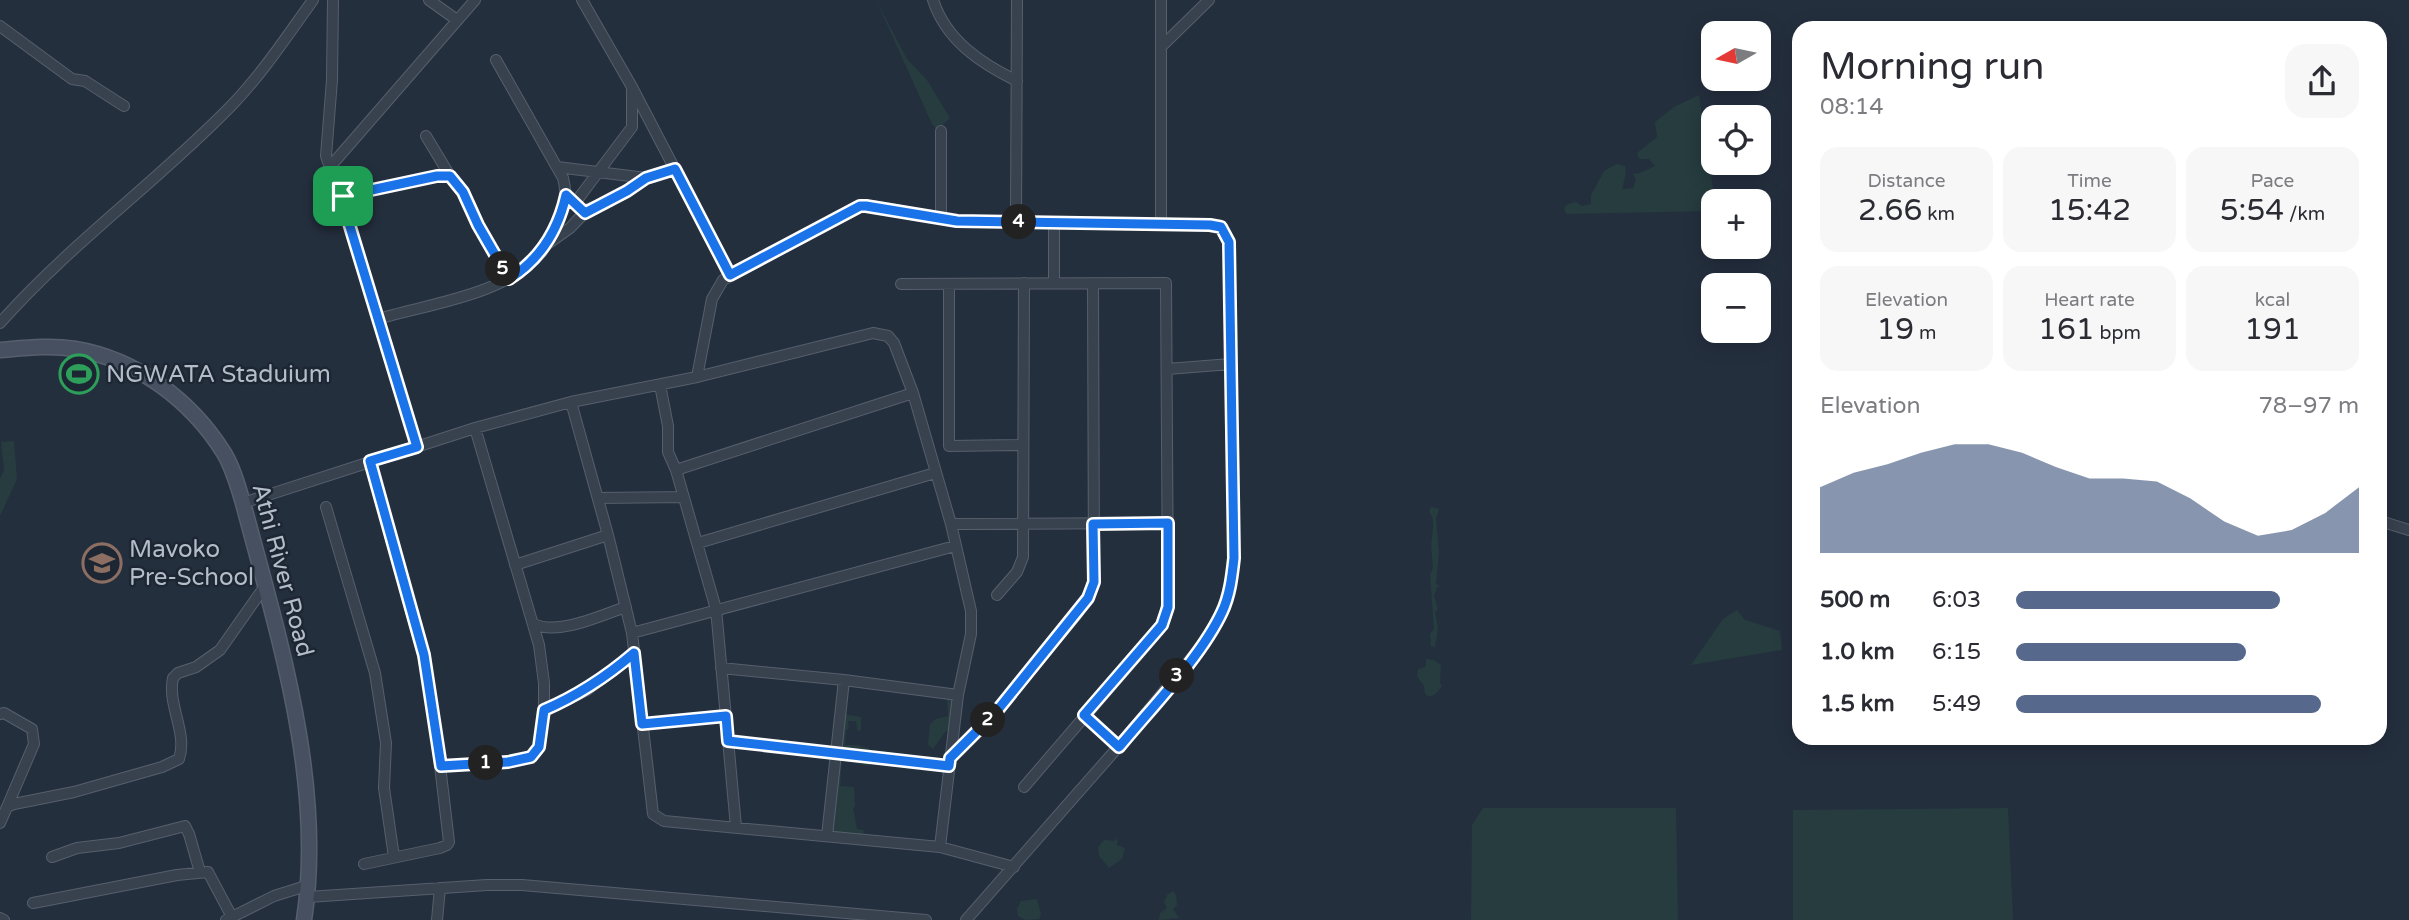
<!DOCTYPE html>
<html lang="en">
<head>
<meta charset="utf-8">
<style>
  :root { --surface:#fff; --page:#f7f7f7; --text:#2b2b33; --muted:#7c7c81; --accent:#56698c }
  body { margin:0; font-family:"Varela Round",sans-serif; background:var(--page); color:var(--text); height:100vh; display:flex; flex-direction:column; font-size:26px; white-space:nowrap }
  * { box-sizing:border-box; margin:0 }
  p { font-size:23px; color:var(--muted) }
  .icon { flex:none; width:38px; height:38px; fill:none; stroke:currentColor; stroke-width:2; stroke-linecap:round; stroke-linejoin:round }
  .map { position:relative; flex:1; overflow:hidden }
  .details { position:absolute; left:1792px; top:21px; width:595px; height:724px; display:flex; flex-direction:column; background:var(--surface); border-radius:21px; box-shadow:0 4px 18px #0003 }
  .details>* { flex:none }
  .needle { width:46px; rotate:261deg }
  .tools { position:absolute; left:1701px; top:21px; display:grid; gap:14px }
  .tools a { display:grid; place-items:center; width:70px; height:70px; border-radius:14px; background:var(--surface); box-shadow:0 4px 18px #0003; font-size:35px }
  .pin { position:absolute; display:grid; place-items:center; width:60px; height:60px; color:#fff; margin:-30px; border-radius:14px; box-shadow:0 4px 10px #0006 }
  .km { position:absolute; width:35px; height:35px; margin:-18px; border-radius:50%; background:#222; color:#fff; font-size:19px; line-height:35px; text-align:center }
  .round { display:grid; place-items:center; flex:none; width:74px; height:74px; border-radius:21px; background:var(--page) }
  .head { display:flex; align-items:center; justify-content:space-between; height:119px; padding:0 28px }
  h1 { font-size:38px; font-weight:600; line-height:52px }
  .metrics { display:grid; grid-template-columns:repeat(3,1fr); gap:10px; height:119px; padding:7px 28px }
  .metrics div { display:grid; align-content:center; border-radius:18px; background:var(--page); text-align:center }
  .metrics b { font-size:30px; font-weight:600 }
  .metrics small { font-size:19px; font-weight:400 }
  .metrics p { font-size:19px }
  .chart { height:196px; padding:14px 28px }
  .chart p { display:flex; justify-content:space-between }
  .chart svg { width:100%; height:126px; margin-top:7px; fill:var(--accent); opacity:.7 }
  ul { padding:0 28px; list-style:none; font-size:23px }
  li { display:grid; grid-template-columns:112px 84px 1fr; align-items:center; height:52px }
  li i { height:18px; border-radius:9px; background:var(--accent) }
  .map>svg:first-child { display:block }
</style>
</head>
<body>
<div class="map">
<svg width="2409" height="920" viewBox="0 0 2409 920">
  <rect width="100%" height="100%" fill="#242f3e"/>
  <path fill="#263c3f" d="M876 0 907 59 927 80 950 118 937 130 932 124Z
    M1699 95 1715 201 1713 211 1566 214 1564 208 1568 204 1576 202 1582 206 1591 204V195L1604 171 1617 164 1625 166 1626 173 1622 189 1633 188 1636 180 1633 174 1640 173 1655 166 1649 159H1639L1637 153 1657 137 1655 122 1674 107Z
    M14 441 17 479 0 516V479L4 470 1 442Z
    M1431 507 1439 509 1436 519 1439 551 1436 584 1440 586 1437 587 1434 596 1438 609 1435 612 1438 628 1435 647 1431 646 1430 634 1434 629 1430 575 1433 568 1431 546 1433 527V519L1429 511Z
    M1737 610 1745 620 1780 631 1782 650 1691 665 1723 619Z
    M1426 659 1434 660 1441 665 1440 683 1442 686C1438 692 1432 700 1425 694L1424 686 1417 676 1418 669 1426 667Z
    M947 699H952L954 712 951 731H946L933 749 928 745 930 724 936 719 948 716Z
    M844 714 861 717V731L857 730 856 721H848L849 729 846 730 845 745H857L870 749 871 753 841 751Z
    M840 757 872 760 869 766 842 760 840 786 854 787 855 806 853 808 857 829 864 830 863 835 831 832Z
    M1483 808H1676L1678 920H1471L1472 825Z
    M2008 808 2013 920H1793V810Z
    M1118 838 1117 845 1125 848 1122 859 1109 868 1099 856 1098 847 1104 840 1114 841Z
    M1173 891 1176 895 1177 905 1173 909 1179 918 1159 920 1160 913 1167 908 1164 902 1167 895Z
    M1037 899 1041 914 1039 919 1025 920 1018 916 1017 909 1021 901Z"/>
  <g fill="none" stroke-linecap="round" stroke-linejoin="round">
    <g stroke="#565f6c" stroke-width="12">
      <path id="minor" d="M333 0 332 80 326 156C329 167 334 174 339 184 344 196 346 208 348 220L417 447
        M429 0 457 20
        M582 0 632 87 730 275
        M933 0C946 40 980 63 1017 81
        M1161 0V224
        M0 26 72 79 85 81 124 106
        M1161 47 1209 0
        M941 131V219
        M426 136 450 176
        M557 167 646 178 675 169
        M329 168 475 0
        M343 196 437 176H450L463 192 478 225 509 279
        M575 203 632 127V87
        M1016 221 1017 0
        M1054 224V283
        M546 245 570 228 588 209 604 204 646 178
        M901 284 1166 283 1168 597 1165 616 1158 631 1024 787
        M949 284V446L1023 445
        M378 319C428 304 506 295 541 253 547 245 551 234 556 224 564 207 568 196 563 178L496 60
        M0 323C71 243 157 182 231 106 262 74 287 36 313 0
        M1167 369 1231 364
        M697 377 873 333 888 336 894 343 913 393 951 524 971 611V634L958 695 940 847
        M660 385 668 426V452L676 470 716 609 736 827
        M571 402 608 535 632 633 653 814 664 821 940 847 1014 867
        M676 470 913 393
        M598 498 683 497
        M243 503 475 428 571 402 697 377 712 299 723 280 860 207 872 206 957 221 1210 225 1221 227 1229 242 1234 558 1229 592 1223 610 1207 639 1119 746 966 920
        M326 507 375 673 386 743 384 788 394 857
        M2380 521 2409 530
        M951 524 1168 523
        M698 543 935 473
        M515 565 608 535
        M997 595 1017 572 1023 557 1024 283
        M534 624C558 636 601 615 626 607
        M632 633 955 546
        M721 668 844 680 827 836
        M844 680 958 695
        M544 710 587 690 634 653
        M0 714 4 713 32 729 34 744 7 807
        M1084 715 1119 746
        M642 724 726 716
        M728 741 949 766
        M950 757 996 712 1077 614 1092 589 1094 573 1093 283
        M441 766 508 762 531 757 539 747 544 710V683L539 645 475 428
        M0 823 7 807 14 804 74 792 162 767 179 759C188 733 167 705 173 678L178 673 196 667 220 650 265 586
        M52 857 77 848 119 843 185 826 189 834 200 872
        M364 864 440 848 447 845 449 842 435 723 423 655 370 461
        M308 897 487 885H522L926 920
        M33 903 177 875 208 872 232 917
        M0 918 4 920
        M226 920 274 896 309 885
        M437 920 440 888"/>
    </g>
    <g stroke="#565f6c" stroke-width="17">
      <path id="secondary" d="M0 350C25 348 50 345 75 349 136 359 191 400 224 453 233 468 238 486 243 503 278 635 325 782 304 920"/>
    </g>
    <use href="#minor" stroke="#38414e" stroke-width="10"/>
    <use href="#secondary" stroke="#465061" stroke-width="14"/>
  </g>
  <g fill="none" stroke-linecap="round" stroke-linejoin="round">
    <g stroke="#fff" stroke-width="14">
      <path id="route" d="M675 169 730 275 860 206H866L957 221 1210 225 1221 227 1229 242 1234 558C1232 576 1230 595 1222 612 1201 657 1152 707 1119 747L1084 715 1162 625 1168 607V523L1093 524 1094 582 1088 598 996 712 950 758 949 766 728 741 726 716 642 724 634 653C606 677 579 695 544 710L539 747 531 757 508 762 441 766 424 655 370 461 417 447 348 220 343 196 437 176H450L463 192 478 225 509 279C539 260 558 231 566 195L585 213 627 191 646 178Z"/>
    </g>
    <use href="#route" stroke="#1a73e8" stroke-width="9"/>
  </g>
  <defs>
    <g id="stadium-ring" transform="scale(2.0125)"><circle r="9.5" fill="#1d2633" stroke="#2e9e5b" stroke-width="1.5"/><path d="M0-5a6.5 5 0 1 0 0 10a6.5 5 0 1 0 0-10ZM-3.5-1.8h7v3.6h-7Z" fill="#2e9e5b"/></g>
    <g id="school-ring" transform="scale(2.0125)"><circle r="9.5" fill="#1d2633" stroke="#8d6e63" stroke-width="1.5"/><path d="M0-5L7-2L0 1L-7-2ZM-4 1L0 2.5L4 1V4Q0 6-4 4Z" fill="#8d6e63"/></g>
  </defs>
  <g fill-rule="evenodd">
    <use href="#stadium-ring" x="79" y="374"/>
    <use href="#school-ring" x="102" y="563"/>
  </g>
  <g text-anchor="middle" stroke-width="5" stroke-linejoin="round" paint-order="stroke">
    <g font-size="24" fill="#b4bcc9" stroke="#1d2633" text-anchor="start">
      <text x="106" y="382">NGWATA Staduium</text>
      <text x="129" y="557">Mavoko<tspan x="129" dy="28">Pre-School</tspan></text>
    </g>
    <g font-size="24" fill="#b4bcc9" stroke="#1d2633">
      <text transform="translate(283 570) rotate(75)" y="8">Athi River Road</text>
    </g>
  </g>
</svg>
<div class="tools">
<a><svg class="needle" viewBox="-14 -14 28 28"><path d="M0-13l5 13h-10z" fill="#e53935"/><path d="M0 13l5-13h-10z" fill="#7c7c81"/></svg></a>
<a><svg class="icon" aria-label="locate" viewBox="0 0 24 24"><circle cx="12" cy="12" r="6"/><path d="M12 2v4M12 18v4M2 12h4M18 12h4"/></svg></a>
<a>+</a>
<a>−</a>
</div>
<div class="pin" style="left:343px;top:196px;background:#1e9e55"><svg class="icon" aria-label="arrive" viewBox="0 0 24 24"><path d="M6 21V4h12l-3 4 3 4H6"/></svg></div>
<b class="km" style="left:486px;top:763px">1</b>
<b class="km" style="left:988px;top:720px">2</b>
<b class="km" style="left:1177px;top:676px">3</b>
<b class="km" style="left:1019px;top:222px">4</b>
<b class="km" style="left:503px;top:269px">5</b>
<section class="details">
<div class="head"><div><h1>Morning run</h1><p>08:14</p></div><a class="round"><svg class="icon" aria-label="share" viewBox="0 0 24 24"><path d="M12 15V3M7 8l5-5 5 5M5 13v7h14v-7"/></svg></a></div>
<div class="metrics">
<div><p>Distance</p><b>2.66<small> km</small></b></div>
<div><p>Time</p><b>15:42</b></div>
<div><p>Pace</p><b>5:54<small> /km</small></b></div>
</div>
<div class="metrics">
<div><p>Elevation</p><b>19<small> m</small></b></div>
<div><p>Heart rate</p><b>161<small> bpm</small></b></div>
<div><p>kcal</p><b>191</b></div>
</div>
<div class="chart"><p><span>Elevation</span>78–97 m</p>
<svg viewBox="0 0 160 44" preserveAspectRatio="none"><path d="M0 44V21L10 16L20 13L30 9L40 6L50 6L60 9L70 14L80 18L90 18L100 19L110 25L120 33L130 38L140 36L150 30L160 21V44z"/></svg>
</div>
<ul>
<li><b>500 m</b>6:03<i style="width:77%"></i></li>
<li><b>1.0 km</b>6:15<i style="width:67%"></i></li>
<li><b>1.5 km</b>5:49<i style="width:89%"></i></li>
</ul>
</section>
</div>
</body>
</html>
